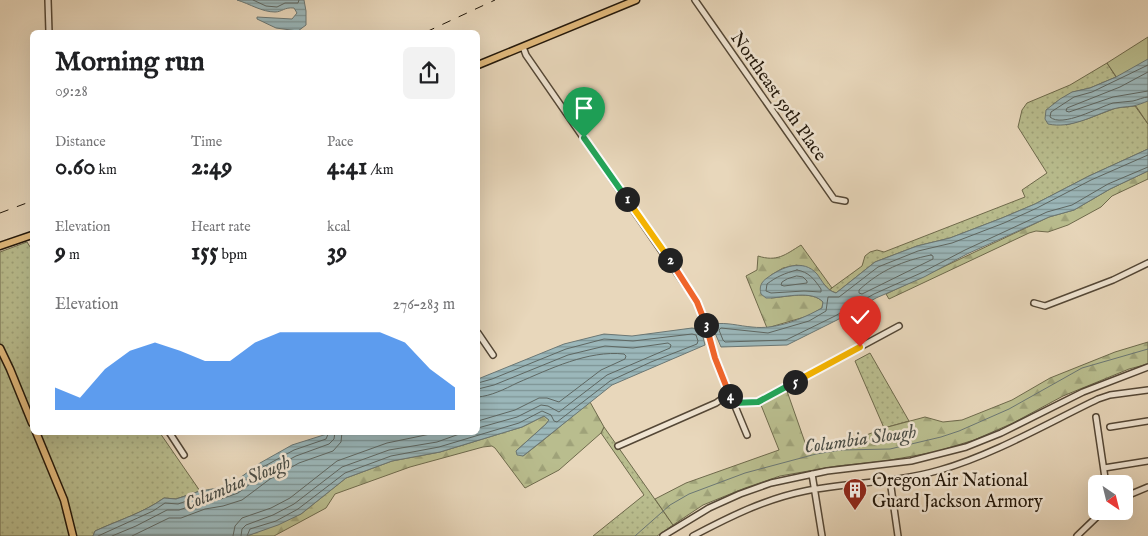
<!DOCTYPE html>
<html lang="en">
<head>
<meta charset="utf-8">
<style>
  :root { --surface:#fff; --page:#f2f2f2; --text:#202124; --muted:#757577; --accent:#1a73e8 }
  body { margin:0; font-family:"IM FELL English",serif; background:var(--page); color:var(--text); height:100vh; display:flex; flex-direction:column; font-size:19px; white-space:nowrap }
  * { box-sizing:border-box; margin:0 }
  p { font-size:16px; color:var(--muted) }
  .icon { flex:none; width:28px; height:28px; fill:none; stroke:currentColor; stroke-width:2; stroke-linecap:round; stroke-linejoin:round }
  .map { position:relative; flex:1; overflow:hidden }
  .side { position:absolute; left:30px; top:30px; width:450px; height:405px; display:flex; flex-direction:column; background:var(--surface); border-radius:8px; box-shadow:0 5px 20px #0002 }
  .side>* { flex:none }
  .needle { width:32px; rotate:145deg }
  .buttons { position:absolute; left:1088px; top:475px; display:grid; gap:10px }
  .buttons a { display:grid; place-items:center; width:45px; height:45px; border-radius:8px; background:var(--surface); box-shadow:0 5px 20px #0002; font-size:25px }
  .pin { position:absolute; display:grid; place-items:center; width:42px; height:42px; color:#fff; margin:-51px -21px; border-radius:50% 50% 50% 0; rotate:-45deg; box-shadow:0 0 5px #0007 }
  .pin .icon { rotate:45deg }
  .km { position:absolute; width:25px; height:25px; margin:-12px; border-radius:50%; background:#222; color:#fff; font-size:14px; line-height:25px; text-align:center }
  .round { display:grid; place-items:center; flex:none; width:52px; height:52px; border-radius:8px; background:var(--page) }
  .overview { display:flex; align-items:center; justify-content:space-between; height:85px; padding:0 25px }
  h1 { font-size:28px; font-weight:700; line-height:38px }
  .metrics { display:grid; grid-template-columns:repeat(3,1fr); gap:8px; height:85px; padding:5px 25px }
  .metrics div { display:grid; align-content:center }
  .metrics b { font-size:25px; font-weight:700 }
  .metrics small { font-size:14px; font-weight:400 }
  .metrics p { font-size:14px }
  .chart { height:140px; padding:10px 25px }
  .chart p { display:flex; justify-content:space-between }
  .chart svg { width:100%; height:90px; margin-top:5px; fill:var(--accent); opacity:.7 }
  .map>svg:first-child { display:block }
</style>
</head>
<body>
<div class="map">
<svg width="1148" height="536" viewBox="0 0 1148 536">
  <defs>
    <pattern id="grass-dots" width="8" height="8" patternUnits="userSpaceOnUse" patternTransform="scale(1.25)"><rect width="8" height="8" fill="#b9bd8e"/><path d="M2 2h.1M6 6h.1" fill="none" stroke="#9fa279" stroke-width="1.8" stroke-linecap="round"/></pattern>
    <pattern id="forest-firs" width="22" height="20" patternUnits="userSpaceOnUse" patternTransform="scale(1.25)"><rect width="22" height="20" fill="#b9bd8e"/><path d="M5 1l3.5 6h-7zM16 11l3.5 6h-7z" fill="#9fa279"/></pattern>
    <pattern id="water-rules" width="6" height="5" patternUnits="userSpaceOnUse" patternTransform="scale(1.25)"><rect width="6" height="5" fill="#9bb7ba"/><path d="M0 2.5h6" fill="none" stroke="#7e9495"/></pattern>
  </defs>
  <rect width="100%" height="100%" fill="#e8d7bb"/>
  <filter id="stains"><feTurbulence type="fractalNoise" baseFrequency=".004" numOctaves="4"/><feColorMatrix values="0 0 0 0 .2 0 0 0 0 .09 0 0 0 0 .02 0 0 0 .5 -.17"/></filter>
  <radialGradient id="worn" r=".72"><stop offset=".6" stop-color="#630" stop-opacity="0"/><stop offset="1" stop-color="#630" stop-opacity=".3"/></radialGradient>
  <path fill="url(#grass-dots)" stroke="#6e6a4c" d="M1107 63 1116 77 1090 88 1073 92 1053 104 1066 125 1087 119 1116 108 1135 106 1148 124V149L1089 176 1035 204 1002 218 950 238 917 246 875 262 836 293 829 290 862 266 865 256 870 252 877 250 884 252 1025 197 1022 190 1047 173 1018 127 1022 110 1027 103 1070 85Z
    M27 242 32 250V432L160 433 200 491 176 499 164 498C143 513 119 520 95 531L93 536H0V252Z
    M870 353 909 421 884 428 855 361Z
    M604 427 673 525 657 536H593L644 495 601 433Z"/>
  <path fill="url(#forest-firs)" stroke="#6e6a4c" d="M1148 171V179L1112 196 1101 207 1068 225 1048 232 1036 231 1029 233 889 299 886 294 1049 217 1074 210 1110 189Z
    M801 245 832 288 829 290 824 284 797 265 783 268 771 275V298C786 297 812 290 823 302L822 308 808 316 767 328 746 276 757 270 758 256C777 262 785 255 801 245Z
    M1148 342V364L1129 369 1063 396 1013 423 974 440 935 452 885 461 837 466 780 476 745 488 703 505 673 525 655 499 686 483 779 450 761 405 787 391 808 451 859 438 884 428 925 417 943 422 962 420 1012 400 1050 378 1115 352Z
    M590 402 604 427 601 433 559 470 525 488 495 448 492 446 483 447 410 467 335 494 326 508 274 536H247L301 514 346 478 392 461 440 452 522 427 544 416 549 420 546 424 516 451 523 456C546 439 567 420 590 402Z"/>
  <path fill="#b9bd8e" stroke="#6e6a4c" d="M1148 37V124L1107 63Z"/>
  <path fill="url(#water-rules)" stroke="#6b7774" d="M237 0H304L306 11V25L298 31 276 28 257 19V17L292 19 297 13 294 8C284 7 282 12 275 12 262 12 250 4 237 0Z
    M1148 59V101C1143 103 1138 105 1133 106 1126 107 1119 107 1113 109 1092 116 1071 129 1048 124L1045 119 1046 110 1060 99 1072 92 1090 88 1116 77Z
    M1148 149V171L1110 189 1074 210 1049 217 967 254 924 277 876 298 837 320 787 345 721 347 712 326 713 324C727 322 739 326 752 327 776 330 802 319 822 308L823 302C812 290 786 297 771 298H766L761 294C759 287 761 282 767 278 782 267 803 258 817 274 823 282 826 290 836 293L875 262 917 246 950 238 1002 218 1035 204 1089 176Z
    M692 328 699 329 702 333 705 345 612 385 523 456 517 455 516 451 546 424 549 420 544 416 522 427 440 452 392 461 346 478 301 514 278 525 247 536H93L95 531C119 520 143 513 164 498L176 499 200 491 218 488 233 483 260 463 292 445 330 433 478 432V379L564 344 604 334 632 336Z"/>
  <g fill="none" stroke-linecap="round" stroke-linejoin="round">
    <path stroke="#5e6762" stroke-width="1" d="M253 0 266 6 277 7 285 3H298L299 0
      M1148 65 1092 92 1074 97 1051 112 1050 117C1062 128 1099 107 1113 103 1120 102 1126 102 1133 101 1138 100 1143 97 1148 97
      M1148 72 1120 87 1067 108 1066 111 1069 112 1113 97 1148 91
      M1148 155 1091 180 1037 208 1004 223 952 243 918 251 878 267 839 297H828L826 311 809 321 768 333 721 328 719 330 723 340 725 342 786 340 835 316 874 294 921 273 965 250 1047 212 1072 205 1108 184 1148 167
      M931 255 933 256V259L862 294 859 293V290C881 270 902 261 931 255Z
      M797 270C809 272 814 279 821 289V292L804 291 771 293 766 291 767 284C776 277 785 273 797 270Z
      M797 276 803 277 807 281V283L784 286 781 285 782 282 787 279Z
      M478 389 494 385 568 355 605 346 633 348 668 343 671 345 670 348 607 375 559 412 548 406 541 405 517 417 478 428
      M478 397C491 396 505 389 517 383 550 369 588 350 624 354L626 356 625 359 601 370 559 402 547 398H539L515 410 478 421
      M98 536 153 511 165 503 178 504 201 496 219 493 235 488 263 467 294 450 326 439 329 432
      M112 536 136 526 167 510H179L203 502 221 499 238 493 266 472 296 456 329 444 334 439 335 432
      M132 536 169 518H181L205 509 223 506 242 500 270 479 299 463 333 451 341 442 342 432
      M233 536 235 526 242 518 271 508 290 498 337 461 387 443 440 432
      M241 536 242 529 246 525 273 515 294 504 342 467 389 450 437 442 465 432
      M247 536 250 529 276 521 298 509 345 473 391 456 439 447 519 423 542 411 551 415 554 421 557 422 610 381 651 362 697 344 698 341 696 335 692 334 633 341 604 339 566 349 492 379 478 383"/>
    <path stroke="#6b7774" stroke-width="1" d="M635 536 670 505 689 494 745 473 816 454 841 450 890 449 941 437 959 431 1009 409 1082 368 1148 349"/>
    <g stroke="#544736" stroke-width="8">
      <path id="minor" d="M48 0 49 32
        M695 0 834 199 845 201
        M523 47 526 55 697 302 704 318 715 358 747 435
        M1034 303 1045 306 1113 280 1148 263
        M478 333 493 355
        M733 403 758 402 899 326
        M1096 417 1105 478 1108 484
        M1110 427 1148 421
        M169 432 184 455
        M618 446 716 403 730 393
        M1104 468 1148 461
        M812 474 822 536
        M890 480 898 536
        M1124 497 1148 487
        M663 536 709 508 740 494 771 483 827 471 911 461 966 447 1001 433 1083 392 1148 367
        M693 536C729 517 765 499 805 491 850 482 896 483 940 470 993 455 1048 423 1098 399L1110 395 1148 390
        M1077 536 1103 511"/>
    </g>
    <g stroke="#22170a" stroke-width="9">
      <path id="major" d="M478 65 636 0
        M0 246 32 235
        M0 348 10 369 32 423
        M36 432 64 500 73 536"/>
    </g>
    <use href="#minor" stroke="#f0e5d3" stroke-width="5"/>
    <use href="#major" stroke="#e4bc7e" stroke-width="6"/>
    <path stroke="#22170a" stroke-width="1" stroke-dasharray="9 9" stroke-linecap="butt" d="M426 32 495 0
      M0 213 32 201"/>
  </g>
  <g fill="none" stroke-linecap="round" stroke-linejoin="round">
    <g stroke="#fff" stroke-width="10">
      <path id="split-1" d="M584 138 627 199"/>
    </g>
    <g stroke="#fff" stroke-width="10">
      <path id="split-2" d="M627 199 670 260"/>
    </g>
    <g stroke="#fff" stroke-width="10">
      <path id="split-3" d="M670 260 697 302 706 325"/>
    </g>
    <g stroke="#fff" stroke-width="10">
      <path id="split-4" d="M706 325 715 358 730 396"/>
    </g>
    <g stroke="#fff" stroke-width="10">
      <path id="split-5" d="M730 396 733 403 758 402 795 382"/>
    </g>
    <g stroke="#fff" stroke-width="10">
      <path id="split-6" d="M795 382 860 347"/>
    </g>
    <use href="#split-1" stroke="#22a559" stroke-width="6"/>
    <use href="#split-2" stroke="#f5b400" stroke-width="6"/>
    <use href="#split-3" stroke="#f0652b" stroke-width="6"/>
    <use href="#split-4" stroke="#f0652b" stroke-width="6"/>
    <use href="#split-5" stroke="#22a559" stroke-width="6"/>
    <use href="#split-6" stroke="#f5b400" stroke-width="6"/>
  </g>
  <defs>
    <g id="building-pin" transform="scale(1.25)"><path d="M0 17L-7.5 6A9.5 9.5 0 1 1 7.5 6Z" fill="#8f2418" stroke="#f0e5d3"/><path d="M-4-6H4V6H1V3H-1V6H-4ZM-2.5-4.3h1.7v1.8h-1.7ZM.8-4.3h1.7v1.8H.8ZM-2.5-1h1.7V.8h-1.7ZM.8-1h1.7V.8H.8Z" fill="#fff"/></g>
  </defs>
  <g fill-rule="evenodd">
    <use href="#building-pin" x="855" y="490"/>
  </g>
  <g text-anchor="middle" stroke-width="5" stroke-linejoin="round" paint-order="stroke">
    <g font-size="18" fill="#22170a" stroke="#f0e5d3">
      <text transform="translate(779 96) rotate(55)" y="6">Northeast 59th Place</text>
    </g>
    <g font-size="18" fill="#22170a" stroke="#f0e5d3" text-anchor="start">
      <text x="872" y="486">Oregon Air National<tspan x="872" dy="21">Guard Jackson Armory</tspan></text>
    </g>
    <g font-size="19" font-style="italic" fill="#4c4f48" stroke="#f0e5d3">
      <text transform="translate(860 438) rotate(-8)" y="7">Columbia Slough</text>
      <text transform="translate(237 482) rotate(-23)" y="7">Columbia Slough</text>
    </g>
  </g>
  <rect width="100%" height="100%" filter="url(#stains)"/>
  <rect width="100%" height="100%" fill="url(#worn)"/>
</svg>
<div class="buttons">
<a><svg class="needle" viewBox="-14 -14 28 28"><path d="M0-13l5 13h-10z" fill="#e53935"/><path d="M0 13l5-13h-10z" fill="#757577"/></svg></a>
</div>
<div class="pin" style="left:584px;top:138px;background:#1e9e55"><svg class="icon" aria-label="arrive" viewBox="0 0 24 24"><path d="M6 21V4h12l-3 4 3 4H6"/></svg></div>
<div class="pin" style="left:860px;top:347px;background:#d93025"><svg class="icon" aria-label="check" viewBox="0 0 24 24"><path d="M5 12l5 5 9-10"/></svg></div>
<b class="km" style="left:627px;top:199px">1</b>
<b class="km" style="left:670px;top:260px">2</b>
<b class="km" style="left:706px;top:325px">3</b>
<b class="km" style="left:730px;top:396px">4</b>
<b class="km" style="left:795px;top:382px">5</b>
<section class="side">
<div class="overview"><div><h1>Morning run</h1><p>09:28</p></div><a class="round"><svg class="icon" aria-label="share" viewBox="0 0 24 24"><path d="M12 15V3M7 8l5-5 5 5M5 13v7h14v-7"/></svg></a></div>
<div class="metrics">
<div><p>Distance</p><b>0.60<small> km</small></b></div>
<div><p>Time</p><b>2:49</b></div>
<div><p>Pace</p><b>4:41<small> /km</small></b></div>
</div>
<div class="metrics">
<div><p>Elevation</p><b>9<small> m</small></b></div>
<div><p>Heart rate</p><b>155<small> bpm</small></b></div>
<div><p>kcal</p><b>39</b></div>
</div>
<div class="chart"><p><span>Elevation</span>276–283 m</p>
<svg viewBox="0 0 160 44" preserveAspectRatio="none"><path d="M0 44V33L10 38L20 24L30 15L40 11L50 15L60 20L70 20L80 11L90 6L100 6L110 6L120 6L130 6L140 11L150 24L160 33V44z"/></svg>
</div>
</section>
</div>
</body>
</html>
